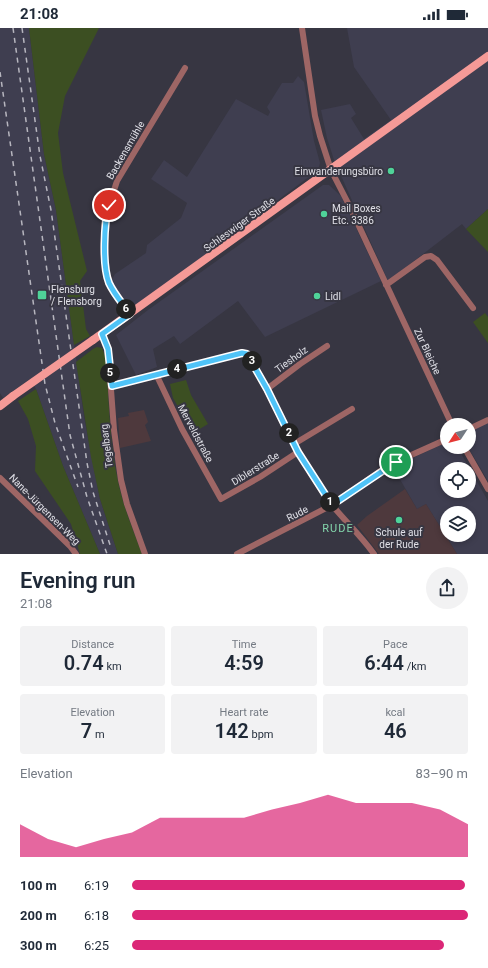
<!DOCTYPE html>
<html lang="en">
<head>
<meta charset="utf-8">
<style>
  :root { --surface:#fff; --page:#f2f2f3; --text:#1f2937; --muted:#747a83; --accent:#db2777 }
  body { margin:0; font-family:Roboto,sans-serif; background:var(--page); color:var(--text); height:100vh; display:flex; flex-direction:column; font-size:15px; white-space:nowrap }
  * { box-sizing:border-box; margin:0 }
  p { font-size:13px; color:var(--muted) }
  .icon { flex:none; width:22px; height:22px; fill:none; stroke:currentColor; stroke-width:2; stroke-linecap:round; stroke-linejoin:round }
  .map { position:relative; height:526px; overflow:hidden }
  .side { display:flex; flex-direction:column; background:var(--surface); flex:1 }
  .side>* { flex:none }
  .needle { width:26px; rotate:234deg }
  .controls { position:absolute; left:440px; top:390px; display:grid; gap:8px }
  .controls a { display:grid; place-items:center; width:36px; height:36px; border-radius:50%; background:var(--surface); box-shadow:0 2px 6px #0003; font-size:20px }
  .pin { position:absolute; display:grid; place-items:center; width:34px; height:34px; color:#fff; margin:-17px; border:2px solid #fff; border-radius:50%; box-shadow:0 1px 4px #0007 }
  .km { position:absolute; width:20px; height:20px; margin:-10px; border-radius:50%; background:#222; color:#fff; font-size:11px; line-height:20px; text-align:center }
  .round { display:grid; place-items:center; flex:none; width:42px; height:42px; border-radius:21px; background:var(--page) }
  .head { display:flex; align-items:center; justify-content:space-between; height:68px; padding:0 20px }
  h1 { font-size:22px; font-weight:600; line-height:30px }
  .figures { display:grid; grid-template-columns:repeat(3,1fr); gap:6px; height:68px; padding:4px 20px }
  .figures div { display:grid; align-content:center; border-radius:4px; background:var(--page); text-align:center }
  .figures b { font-size:20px; font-weight:600 }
  .figures small { font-size:11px; font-weight:400 }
  .figures p { font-size:11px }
  .chart { height:112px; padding:8px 20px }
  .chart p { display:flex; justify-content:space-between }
  .chart svg { width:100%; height:72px; margin-top:4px; fill:var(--accent); opacity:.7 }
  ul { padding:0 20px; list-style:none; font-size:13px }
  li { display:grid; grid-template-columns:64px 48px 1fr; align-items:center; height:30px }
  li i { height:10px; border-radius:5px; background:var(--accent) }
  .status { display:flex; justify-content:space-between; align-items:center; height:28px; padding:0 20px; background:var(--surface); direction:ltr }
  .status svg { height:11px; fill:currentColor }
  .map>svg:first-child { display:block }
</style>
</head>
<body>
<div class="status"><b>21:08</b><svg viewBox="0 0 49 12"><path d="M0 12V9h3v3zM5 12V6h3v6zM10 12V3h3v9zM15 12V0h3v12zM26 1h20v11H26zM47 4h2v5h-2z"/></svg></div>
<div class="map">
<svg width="488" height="526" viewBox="0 0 488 526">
  <rect width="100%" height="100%" fill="#373642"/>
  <path fill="#3f3e50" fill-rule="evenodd" d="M0 0H29L44 126 56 182 84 389 100 471 118 526H100L63 438 36 361 30 351 3 370 0 365Z
    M347 0H488V181L466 201 462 196 388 253 334 132 327 110 321 82 350 76 356 86 351 90 364 111 391 92 354 39Z
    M298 48 304 54 314 113 320 135 318 142 131 282 111 253 115 246 146 225 147 217 181 190 187 175 151 151 164 132 187 149 236 71 268 88 270 84 267 79 282 55H293Z
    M323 157H329L341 168 381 253 265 309 238 273 180 316 174 308 153 321 157 339 136 347 116 307 148 282Z
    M488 390V453L468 419 469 398Z
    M443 416H447V419L458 420 488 473V526H457L426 476 417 481 393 439ZM447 441H469V463H447ZM447 485H469V507H447Z"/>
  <path fill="#4e393d" d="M144 382 148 394 145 397 151 413 120 420 118 390 129 388 128 385Z
    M405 461 417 481 426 476 457 526H379L357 497 367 488Z"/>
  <path fill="#3c4f22" d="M29 0H99L65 68 58 105 63 145 87 243 80 253 86 301 90 308 74 317 56 182 44 126Z
    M488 181V224L466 201Z
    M485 285 488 289V315L473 294Z
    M97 319 102 320 106 331C109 371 109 413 118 453 123 478 133 502 142 526H118L100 471 91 429 76 334 93 321Z
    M186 352 191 367 208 396 193 405 173 370 170 356Z
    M36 361 63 438 100 526H80L71 496 35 443 36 418 28 391 18 373Z"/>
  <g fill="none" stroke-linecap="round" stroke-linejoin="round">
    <path stroke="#9e6665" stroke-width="6" d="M302 0 315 88 320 108 331 142 350 179 452 397
      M386 257 425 229 431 228 437 232 473 280
      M130 286 113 263 107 249 104 222 105 190 117 153 185 40
      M102 306 108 321 114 402 121 452 127 476 145 526
      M156 346 182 401 221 471 260 449 298 424
      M112 358 242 325 247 326 250 330C272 370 290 413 315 452 320 460 326 469 332 477 346 494 361 508 374 526
      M267 361 300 336 327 318
      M469 401 488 392
      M294 416 352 381
      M464 419 488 461
      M0 450 70 518 76 526
      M237 526 332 477 389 437 447 411"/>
    <path stroke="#f59a97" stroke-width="8" d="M93 312 488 28
      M0 378 13 368"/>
    <path stroke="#b7b6bf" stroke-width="1.5" stroke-dasharray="5 5" stroke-linecap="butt" d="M13 0 70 407 87 469 107 526
      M22 0 40 128 51 182 87 435 93 464 111 520
      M0 44 45 356 55 395 78 459"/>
    <path stroke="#f59a97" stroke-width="8" d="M13 368 93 312"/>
  </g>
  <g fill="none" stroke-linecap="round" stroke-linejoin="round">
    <g stroke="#fff" stroke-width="8">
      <path id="route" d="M109 177C104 195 102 237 109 255 114 266 123 276 130 286L102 306 108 321 112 358 242 325 247 326 267 361 298 424 332 477 396 434"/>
    </g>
    <use href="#route" stroke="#4fc3f7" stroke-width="5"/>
  </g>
  <g fill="#4fd399" stroke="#373642" stroke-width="1.5">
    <circle cx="391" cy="143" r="4"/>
    <circle cx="324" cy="186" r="4"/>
    <rect x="37" y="262" width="10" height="10" rx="2"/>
    <circle cx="317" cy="268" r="4"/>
    <circle cx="399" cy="492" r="4"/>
  </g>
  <g text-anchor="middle" stroke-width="4" stroke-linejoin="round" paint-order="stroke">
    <g font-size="10" fill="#e0e0e7" stroke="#373642">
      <text transform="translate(125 122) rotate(-60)" y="4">Backensmühle</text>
      <text transform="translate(239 196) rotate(-36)" y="4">Schleswiger Straße</text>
      <text transform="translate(428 323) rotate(65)" y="4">Zur Bleiche</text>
      <text transform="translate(291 331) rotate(-36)" y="4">Tiesholz</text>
      <text transform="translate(196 405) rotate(62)" y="4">Merveldstraße</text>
      <text transform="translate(106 418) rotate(-97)" y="4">Tegelbarg</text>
      <text transform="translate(255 440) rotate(-32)" y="4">Diblerstraße</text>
      <text transform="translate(45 481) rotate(45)" y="4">Nane-Jürgensen-Weg</text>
      <text transform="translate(297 485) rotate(-27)" y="4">Rude</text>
    </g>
    <g font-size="10" fill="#e0e0e7" stroke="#373642" text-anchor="start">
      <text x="383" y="147" text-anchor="end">Einwanderungsbüro</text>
      <text x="332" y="184">Mail Boxes<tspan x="332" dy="12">Etc. 3386</tspan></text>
      <text x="51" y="265">Flensburg<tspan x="51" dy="12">/ Flensborg</tspan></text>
      <text x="325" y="272">Lidl</text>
      <text x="399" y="508" text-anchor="middle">Schule auf<tspan x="399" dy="12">der Rude</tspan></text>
    </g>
    <g font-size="11" letter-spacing="1" fill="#83d5ab" stroke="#373642">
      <text x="338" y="504">RUDE</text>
    </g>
  </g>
</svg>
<div class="controls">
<a><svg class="needle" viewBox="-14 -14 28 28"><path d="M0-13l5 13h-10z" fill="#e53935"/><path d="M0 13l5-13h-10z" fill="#747a83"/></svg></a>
<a><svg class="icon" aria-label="locate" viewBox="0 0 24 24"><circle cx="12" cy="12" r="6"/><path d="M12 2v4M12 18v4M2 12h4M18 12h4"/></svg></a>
<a><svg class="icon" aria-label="layers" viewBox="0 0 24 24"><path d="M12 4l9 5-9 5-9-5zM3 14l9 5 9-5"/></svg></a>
</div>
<div class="pin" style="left:396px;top:434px;background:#1e9e55"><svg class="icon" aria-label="arrive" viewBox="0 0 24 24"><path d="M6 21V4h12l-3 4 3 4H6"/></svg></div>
<div class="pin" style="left:109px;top:177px;background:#d93025"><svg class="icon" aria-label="check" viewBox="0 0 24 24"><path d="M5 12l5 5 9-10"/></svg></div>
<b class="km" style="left:330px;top:474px">1</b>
<b class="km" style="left:289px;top:405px">2</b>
<b class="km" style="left:252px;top:333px">3</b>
<b class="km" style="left:177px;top:341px">4</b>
<b class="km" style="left:110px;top:345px">5</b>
<b class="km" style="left:126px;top:281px">6</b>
</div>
<section class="side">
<div class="head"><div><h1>Evening run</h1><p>21:08</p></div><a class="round"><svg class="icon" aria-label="share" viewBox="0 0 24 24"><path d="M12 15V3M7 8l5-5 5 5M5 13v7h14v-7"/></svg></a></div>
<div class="figures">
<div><p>Distance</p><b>0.74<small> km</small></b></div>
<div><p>Time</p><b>4:59</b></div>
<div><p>Pace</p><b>6:44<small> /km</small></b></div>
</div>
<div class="figures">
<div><p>Elevation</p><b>7<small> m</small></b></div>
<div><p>Heart rate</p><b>142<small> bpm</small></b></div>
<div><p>kcal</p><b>46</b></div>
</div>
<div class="chart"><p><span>Elevation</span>83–90 m</p>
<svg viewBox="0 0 160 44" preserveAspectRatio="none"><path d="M0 44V24L10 33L20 38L30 33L40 29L50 20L60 20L70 20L80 20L90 15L100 11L110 6L120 11L130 11L140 11L150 15L160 24V44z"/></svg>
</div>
<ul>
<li><b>100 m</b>6:19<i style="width:99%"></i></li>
<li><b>200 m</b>6:18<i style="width:100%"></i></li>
<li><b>300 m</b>6:25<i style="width:93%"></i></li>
</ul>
</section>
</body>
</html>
